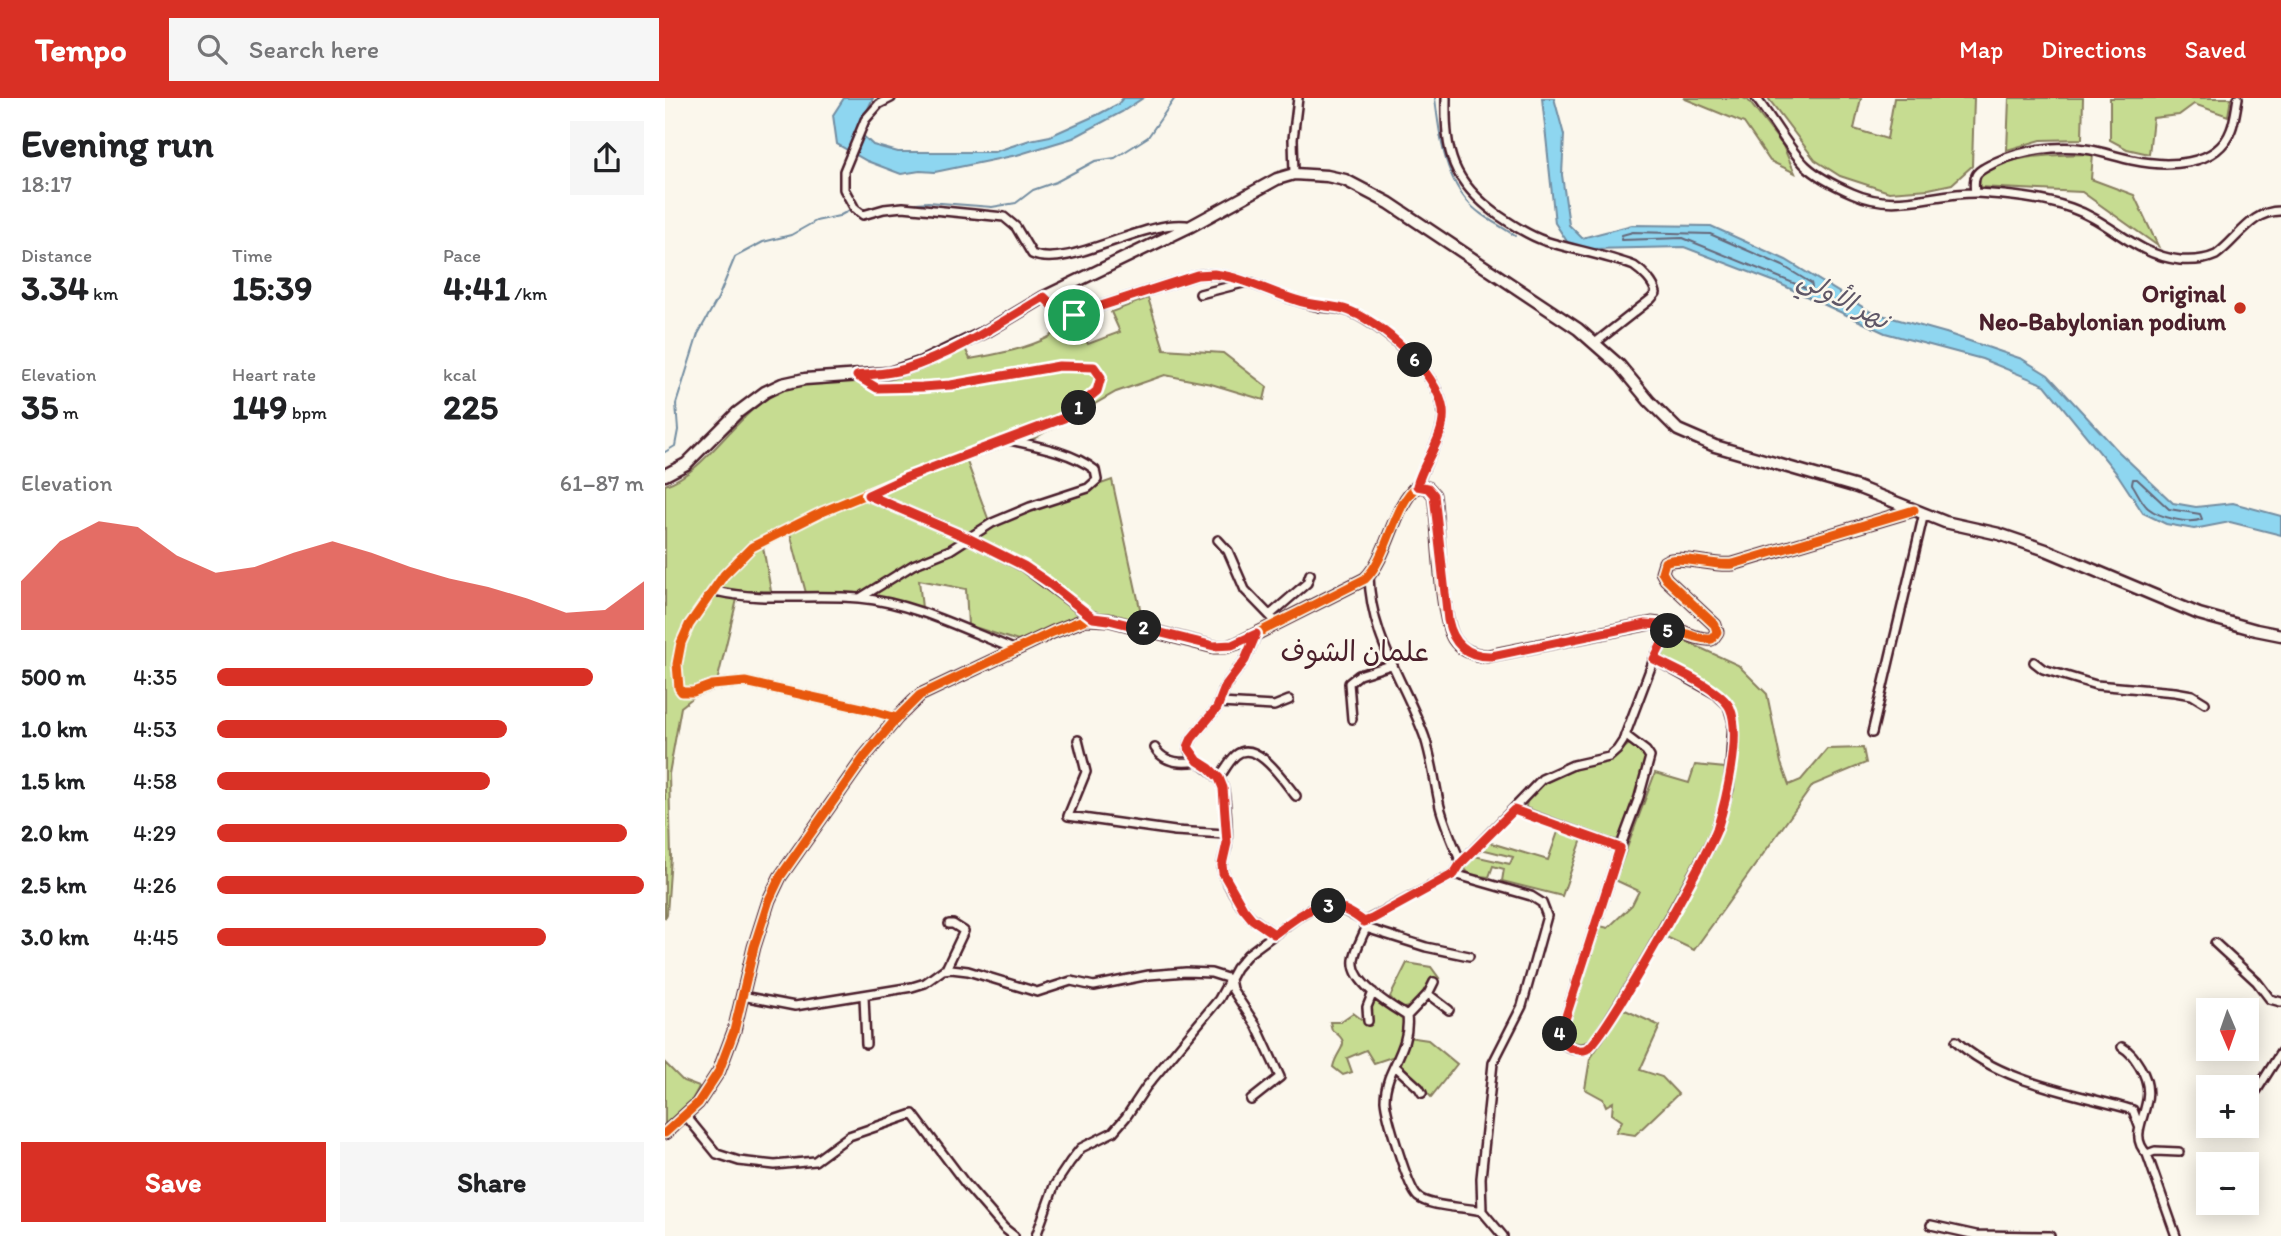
<!DOCTYPE html>
<html lang="en">
<head>
<meta charset="utf-8">
<style>
  :root { --surface:#fff; --page:#f6f6f6; --text:#202124; --muted:#757577; --accent:#d93025 }
  body { margin:0; font-family:Itim,"Playpen Sans Arabic",sans-serif; background:var(--page); color:var(--text); height:100vh; display:flex; flex-direction:column; font-size:26px; white-space:nowrap }
  * { box-sizing:border-box; margin:0 }
  p { font-size:23px; color:var(--muted) }
  .icon { flex:none; width:38px; height:38px; fill:none; stroke:currentColor; stroke-width:2; stroke-linecap:round; stroke-linejoin:round }
  .map { position:relative; flex:1; overflow:hidden }
  .panel { display:flex; flex-direction:column; background:var(--surface); width:665px }
  .panel>* { flex:none }
  .needle { width:46px; rotate:178deg }
  .fabs { position:absolute; left:1531px; top:900px; display:grid; gap:14px }
  .fabs a { display:grid; place-items:center; width:63px; height:63px; border-radius:0px; background:var(--surface); box-shadow:0 4px 18px #0003; font-size:35px }
  .pin { position:absolute; display:grid; place-items:center; width:60px; height:60px; color:#fff; margin:-30px; border:4px solid #fff; border-radius:50%; box-shadow:0 2px 7px #0007 }
  .km { position:absolute; width:35px; height:35px; margin:-18px; border-radius:50%; background:#222; color:#fff; font-size:19px; line-height:35px; text-align:center }
  .round { display:grid; place-items:center; flex:none; width:74px; height:74px; border-radius:0px; background:var(--page) }
  .head { display:flex; align-items:center; justify-content:space-between; height:119px; padding:0 21px }
  h1 { font-size:38px; font-weight:700; line-height:52px }
  .stats { display:grid; grid-template-columns:repeat(3,1fr); gap:10px; height:119px; padding:7px 21px }
  .stats div { display:grid; align-content:center }
  .stats b { font-size:35px; font-weight:700 }
  .stats small { font-size:19px; font-weight:400 }
  .stats p { font-size:19px }
  .chart { height:196px; padding:14px 21px }
  .chart p { display:flex; justify-content:space-between }
  .chart svg { width:100%; height:126px; margin-top:7px; fill:var(--accent); opacity:.7 }
  .action { display:flex; gap:14px; margin-top:auto; padding:14px 21px }
  .action a { flex:1; height:80px; border-radius:0px; background:var(--accent); color:#fff; font-size:28px; font-weight:700; line-height:80px; text-align:center }
  .action a+a { background:var(--page); color:var(--text) }
  ul { padding:0 21px; list-style:none; font-size:23px }
  li { display:grid; grid-template-columns:112px 84px 1fr; align-items:center; height:52px }
  li i { height:18px; border-radius:9px; background:var(--accent) }
  header { display:flex; align-items:center; gap:42px; box-sizing:border-box; height:98px; padding:0 35px; background:var(--accent); color:#fff }
  header strong { font-size:33px }
  nav { display:flex; gap:38px; margin-inline-start:auto; font-size:24px }
  .search { width:490px; height:63px; background:var(--page); display:flex; align-items:center; gap:18px; box-sizing:border-box; padding:0 24px; border-radius:0px; color:var(--muted); font-size:26px }
  main { display:flex; flex:1; min-height:0 }
  .map>svg:first-child { display:block }
</style>
</head>
<body>
<header>
<strong>Tempo</strong>
<div class="search"><svg class="icon" aria-label="search" viewBox="0 0 24 24"><circle cx="10" cy="10" r="6"/><path d="M15 15l6 6"/></svg>Search here</div>
<nav><a>Map</a><a>Directions</a><a>Saved</a></nav>
</header>
<main>
<section class="panel">
<div class="head"><div><h1>Evening run</h1><p>18:17</p></div><a class="round"><svg class="icon" aria-label="share" viewBox="0 0 24 24"><path d="M12 15V3M7 8l5-5 5 5M5 13v7h14v-7"/></svg></a></div>
<div class="stats">
<div><p>Distance</p><b>3.34<small> km</small></b></div>
<div><p>Time</p><b>15:39</b></div>
<div><p>Pace</p><b>4:41<small> /km</small></b></div>
</div>
<div class="stats">
<div><p>Elevation</p><b>35<small> m</small></b></div>
<div><p>Heart rate</p><b>149<small> bpm</small></b></div>
<div><p>kcal</p><b>225</b></div>
</div>
<div class="chart"><p><span>Elevation</span>61–87 m</p>
<svg viewBox="0 0 160 44" preserveAspectRatio="none"><path d="M0 44V27L10 13L20 6L30 8L40 18L50 24L60 22L70 17L80 13L90 17L100 22L110 26L120 29L130 33L140 38L150 37L160 27V44z"/></svg>
</div>
<ul>
<li><b>500 m</b>4:35<i style="width:88%"></i></li>
<li><b>1.0 km</b>4:53<i style="width:68%"></i></li>
<li><b>1.5 km</b>4:58<i style="width:64%"></i></li>
<li><b>2.0 km</b>4:29<i style="width:96%"></i></li>
<li><b>2.5 km</b>4:26<i style="width:100%"></i></li>
<li><b>3.0 km</b>4:45<i style="width:77%"></i></li>
</ul>
<div class="action"><a>Save</a><a>Share</a></div>
</section>
<div class="map">
<svg width="1616" height="1138" viewBox="0 0 1616 1138">
  <rect width="100%" height="100%" fill="#fbf7ec"/>
  <filter id="ink" filterUnits="userSpaceOnUse"><feTurbulence type="fractalNoise" baseFrequency=".0143" numOctaves="2"/><feDisplacementMap in="SourceGraphic" scale="14" xChannelSelector="R" yChannelSelector="G"/><feConvolveMatrix kernelMatrix="1 2 1 2 8 2 1 2 1" color-interpolation-filters="sRGB"/></filter>
  <g filter="url(#ink)">
    <path fill="#c6dc91" stroke="#887e5e" stroke-width="2" d="M1018 0H1078L1083 2 1118 48 1130 75 1105 63 1079 25Z
      M1103 0H1196L1189 31 1222 41 1229 0H1309L1307 68 1287 86 1264 91 1224 94 1175 78 1150 62Z
      M1344 0H1418L1417 41 1376 42 1342 52Z
      M1445 0H1566L1563 18 1529 6 1514 17 1488 20 1484 56 1462 51 1445 42Z
      M1428 56 1426 81 1469 97 1493 148 1417 94 1313 89V82C1329 55 1399 57 1428 56Z
      M483 200 499 251 558 255 602 289 599 302 546 286 500 277 451 294 370 340 337 339 298 353 324 423 296 441 355 471 380 487 415 515 414 519 353 543 303 527 301 491 254 482 257 510 175 495H141L125 435 98 449 106 493H74L53 580 16 609 4 676 6 759 2 816 0 820V387C45 372 70 313 119 291 148 278 184 285 215 281 245 277 273 262 300 250L305 261C331 256 358 252 382 240 393 234 398 227 411 224L423 246 455 234 446 214Z
      M447 382 478 524 443 518 418 509 372 472 316 442 315 437 346 418Z
      M1007 540 1018 542 1073 567 1102 596 1116 665 1124 687 1136 682 1162 651 1198 650 1201 665 1148 687 1029 852 999 838 1054 737 1068 690 1072 619 1066 604 1053 591 997 559 1001 548Z
      M966 646 982 657 983 663 953 742 930 739 861 712C859 691 893 678 908 672 920 667 934 667 946 663 955 659 957 648 966 646Z
      M1030 667 1060 670 1059 690 1049 727 945 916C931 935 927 954 900 941V928L935 828 943 830 967 807 974 793 950 782 990 675 1024 685Z
      M894 731 917 741 897 798 837 783 839 771 828 768 824 779 805 777 799 770V763L805 757 845 766 848 759 812 750 819 743 883 762Z
      M742 865 766 869 774 880C756 885 758 906 739 910L731 906 725 899Z
      M712 901 739 923V931L730 958 709 965 701 952 682 960 687 974 678 977 668 969C672 949 689 947 667 932L665 924H675L688 915 699 923 705 920 704 912 707 903Z
      M958 911 995 928 975 972 997 979 1013 996 970 1037 951 1034 957 1023 947 1016 948 1004 941 1008 938 1001 920 991 925 961Z
      M743 939 763 942 792 966 766 999 734 964Z
      M0 965 18 983 34 989 22 1011 0 1029Z"/>
    <path fill="#8ed6f0" stroke="#738da1" stroke-width="2" d="M179 0H208L193 33 208 47 233 54H329L365 42 385 38 434 16 453 6 458 0H478L457 14 408 40 352 57 270 74 255 73 236 76 202 63 172 46 168 17Z
      M877 0H889L899 37 897 77 904 127 917 140 967 127 1046 128 1121 162 1206 214 1281 235 1357 261 1383 277 1454 354 1508 405 1531 409 1568 405 1616 418V437L1565 424 1529 431 1501 426 1478 415 1453 377 1380 287 1317 261 1220 235 1113 185 1019 149 926 151 905 148 890 125Z"/>
    <g fill="none" stroke-linecap="round" stroke-linejoin="round">
      <path stroke="#65687a" stroke-width="2" d="M968 134 1045 136 1118 168 1146 185 1147 189 1143 191 1018 140 956 142 957 137Z
        M1468 381H1472L1504 411 1535 416 1537 421C1523 427 1494 419 1483 410 1476 404 1472 393 1467 386Z"/>
      <path stroke="#738da1" stroke-width="2" d="M770 0C774 34 779 76 802 103 814 118 835 127 850 138
        M240 106 263 104 327 109 351 105 368 92 391 84 430 63 450 60 483 39 510 0
        M195 111 201 113 217 108
        M0 354 10 348 13 332 11 306 33 236 53 200 70 159 98 144 126 137 151 123 174 118 185 112"/>
      <g stroke="#4a1f2b" stroke-width="12">
        <path id="street" d="M226 0 214 6 200 22 179 73V91L190 111 198 117 219 111 238 109 339 119 351 129 367 156C403 173 483 118 526 128
          M781 0C780 56 787 83 833 117 848 127 863 137 880 143 909 152 940 157 969 168 978 174 989 185 991 195L986 201 930 245
          M1091 0C1106 19 1125 53 1141 68 1154 80 1171 88 1187 95 1231 115 1269 94 1312 95 1342 97 1378 100 1406 110 1447 124 1468 156 1515 162 1528 163 1540 162 1551 157 1573 141 1587 112 1616 113
          M629 76 628 41 633 0
          M1310 95C1307 74 1313 73 1331 64 1357 52 1392 47 1420 51 1436 53 1452 59 1467 62 1500 69 1552 70 1566 32 1570 22 1571 10 1573 0
          M535 196 578 185
          M379 199 397 217 402 219 532 177C562 172 596 190 624 200 634 203 644 207 655 209 666 210 676 210 686 214 719 229 774 275 778 313 780 340 758 363 753 388
          M192 278 212 290 257 289 286 287 394 268 429 269 436 279 434 289 421 304 387 326 240 380 157 414 87 449 59 477 24 527 16 545 12 566 14 590 17 594H28L47 587 80 584 197 610 232 620
          M203 397 303 440 359 469 427 520
          M553 442 563 453 580 492 613 526
          M704 477C705 540 740 584 760 640 767 662 770 686 775 709 780 728 789 747 796 765
          M50 493C97 504 146 496 194 500 249 505 300 532 351 552
          M195 500 248 467 285 452 327 425 365 409 423 390 432 382 430 372C407 354 372 348 344 342
          M605 517 642 485 645 476
          M591 537 580 562 561 587 552 610 527 640 523 649C528 667 552 670 558 689 561 699 563 739 562 748 560 755 557 762 557 769 558 781 578 812 587 820 594 826 602 830 609 837
          M1369 564 1378 571 1431 587 1510 594 1527 597 1540 605
          M555 605 609 608 624 602
          M687 621 684 585 694 577 726 567
          M1207 635 1259 415
          M413 642 421 674 403 718 510 733 561 736
          M490 650C499 665 516 666 533 663
          M554 680C559 673 564 663 571 657 592 640 620 685 631 698
          M849 711 955 750 974 699 985 659 981 653 960 637
          M955 750 894 940C907 957 921 955 933 940L986 853 1043 751 1051 733 1064 690 1068 624 1063 607 1051 596 989 561
          M789 776 866 798 877 805 882 818 857 908 828 965 816 1080 817 1113
          M699 824 789 776 796 765 877 681 908 667 944 659 952 652 958 643 989 561 1006 528
          M701 830C697 840 690 852 689 862 686 885 726 908 742 918 745 941 732 960 724 980 722 986 720 995 720 1002 721 1016 743 1091 753 1099 764 1109 801 1109 817 1113L838 1138
          M1550 845 1592 884 1605 901 1616 904
          M281 871 299 833 288 826H284
          M763 896 784 912
          M77 898 130 908 247 889 260 885 278 872 286 871 303 873 372 894 406 883 429 888 484 877 521 874 546 875 565 881 567 891 592 929 615 979 586 1002
          M199 898 201 946
          M742 918 763 896 769 884
          M703 923 702 909 708 894
          M1291 943C1336 985 1410 995 1468 1012L1474 1028
          M1457 949C1466 954 1470 961 1475 969 1499 1007 1457 1031 1482 1056L1511 1138
          M730 968 754 990 757 995
          M1582 997 1592 992 1616 954
          M21 1018 52 1056 74 1063 110 1067 150 1063 184 1038 248 1016 300 1085 339 1130 349 1138
          M1482 1056 1490 1053 1514 1054
          M1266 1127 1311 1137 1385 1138
          M371 1138 389 1088 405 1064 416 1050 448 1034 461 1019 481 989 554 901 571 870 583 856 633 819 654 807 680 813 697 822 701 830 761 849 804 858"/>
      </g>
      <g stroke="#4a1f2b" stroke-width="15">
        <path id="secondary" d="M0 377 21 366 72 315 100 294 117 286 140 281 224 275 257 264 322 233 379 199 526 128 612 81 629 76 662 78 680 82 724 105 913 231 955 268 984 303 1013 332 1050 348 1192 389 1280 424 1334 436 1381 452 1534 516 1591 532 1616 537
          M0 1035 33 1005 54 973 69 933 89 849 104 802 115 779 200 658 232 620 255 597 388 534 421 521 444 522 549 549H561L573 545 700 481C723 460 729 404 753 388L763 390 769 397C774 428 775 519 789 541 797 553 808 557 822 558L987 525C1009 526 1028 543 1047 541L1052 534 1050 527 1001 481 997 474 1000 464C1018 456 1047 469 1068 466L1249 412"/>
      </g>
      <use href="#street" stroke="#fbf7ec" stroke-width="7"/>
      <use href="#secondary" stroke="#fbf7ec" stroke-width="10"/>
      <g stroke="#fbf7ec" stroke-width="13">
        <path id="cycleway" d="M192 278 212 290 257 289 286 287 394 268 429 269 436 279 434 289 421 304 387 326 240 380 157 414 87 449 59 477 24 527 16 545 12 566 14 590 17 594H28L47 587 80 584 197 610 232 620
          M0 1035 33 1005 54 973 69 933 89 849 104 802 115 779 200 658 232 620 255 597 388 534 421 521 444 522 549 549H561L573 545 700 481C723 460 729 404 753 388L763 390 769 397C774 428 775 519 789 541 797 553 808 557 822 558L987 525C1009 526 1028 543 1047 541L1052 534 1050 527 1001 481 997 474 1000 464C1018 456 1047 469 1068 466L1249 412"/>
      </g>
      <use href="#cycleway" stroke="#e8590c" stroke-width="9"/>
    </g>
  </g>
  <g fill="none" stroke-linecap="round" stroke-linejoin="round" filter="url(#ink)">
    <g stroke="#fff" stroke-width="14">
      <path id="route" d="M549 176C577 179 605 194 631 202 647 208 663 207 679 211 714 221 773 274 778 312 781 339 758 363 752 388L763 390 769 397 783 522C788 546 802 559 827 558L981 526 1006 528 989 561C1008 571 1056 591 1065 610 1077 637 1061 703 1052 731 1043 756 938 944 922 951 912 955 900 948 894 940L955 750 849 712 796 765 789 776 707 821 699 824C661 793 642 812 609 836L587 821 578 810 558 775 557 767 562 745 558 690 554 680 544 670 533 663 523 649 527 640 552 610 561 587 580 562 591 536 567 547 549 548 444 522 428 520 381 483 359 468 303 440 203 397 240 380 399 320 432 293 436 279 429 269 394 268 286 287 257 289 212 290 192 278C208 276 225 276 240 271 289 256 335 225 379 199L397 217 402 219 532 177Z"/>
    </g>
    <use href="#route" stroke="#d93025" stroke-width="9"/>
  </g>
  <circle fill="#c8321e" stroke="#fbf7ec" stroke-width="2.5" cx="1575" cy="210" r="7"/>
  <g text-anchor="middle" stroke-width="5" stroke-linejoin="round" paint-order="stroke">
    <g font-size="24" font-weight="bold" fill="#4a1f2b" stroke="#fbf7ec" text-anchor="end">
      <text x="1561" y="204">Original<tspan x="1561" dy="28">Neo-Babylonian podium</tspan></text>
    </g>
    <g font-size="26" font-style="italic" fill="#5e5666" stroke="#fbf7ec">
      <text transform="translate(1179 201) rotate(28)" y="9">نهر الأولي</text>
    </g>
    <g font-size="28" fill="#4a1f2b" stroke="#fbf7ec">
      <text x="690" y="563">علمان الشوف</text>
    </g>
  </g>
</svg>
<div class="fabs">
<a><svg class="needle" viewBox="-14 -14 28 28"><path d="M0-13l5 13h-10z" fill="#e53935"/><path d="M0 13l5-13h-10z" fill="#757577"/></svg></a>
<a>+</a>
<a>−</a>
</div>
<div class="pin" style="left:409px;top:217px;background:#1e9e55"><svg class="icon" aria-label="arrive" viewBox="0 0 24 24"><path d="M6 21V4h12l-3 4 3 4H6"/></svg></div>
<b class="km" style="left:414px;top:310px">1</b>
<b class="km" style="left:479px;top:530px">2</b>
<b class="km" style="left:664px;top:808px">3</b>
<b class="km" style="left:895px;top:936px">4</b>
<b class="km" style="left:1003px;top:533px">5</b>
<b class="km" style="left:750px;top:262px">6</b>
</div>
</main>
</body>
</html>
